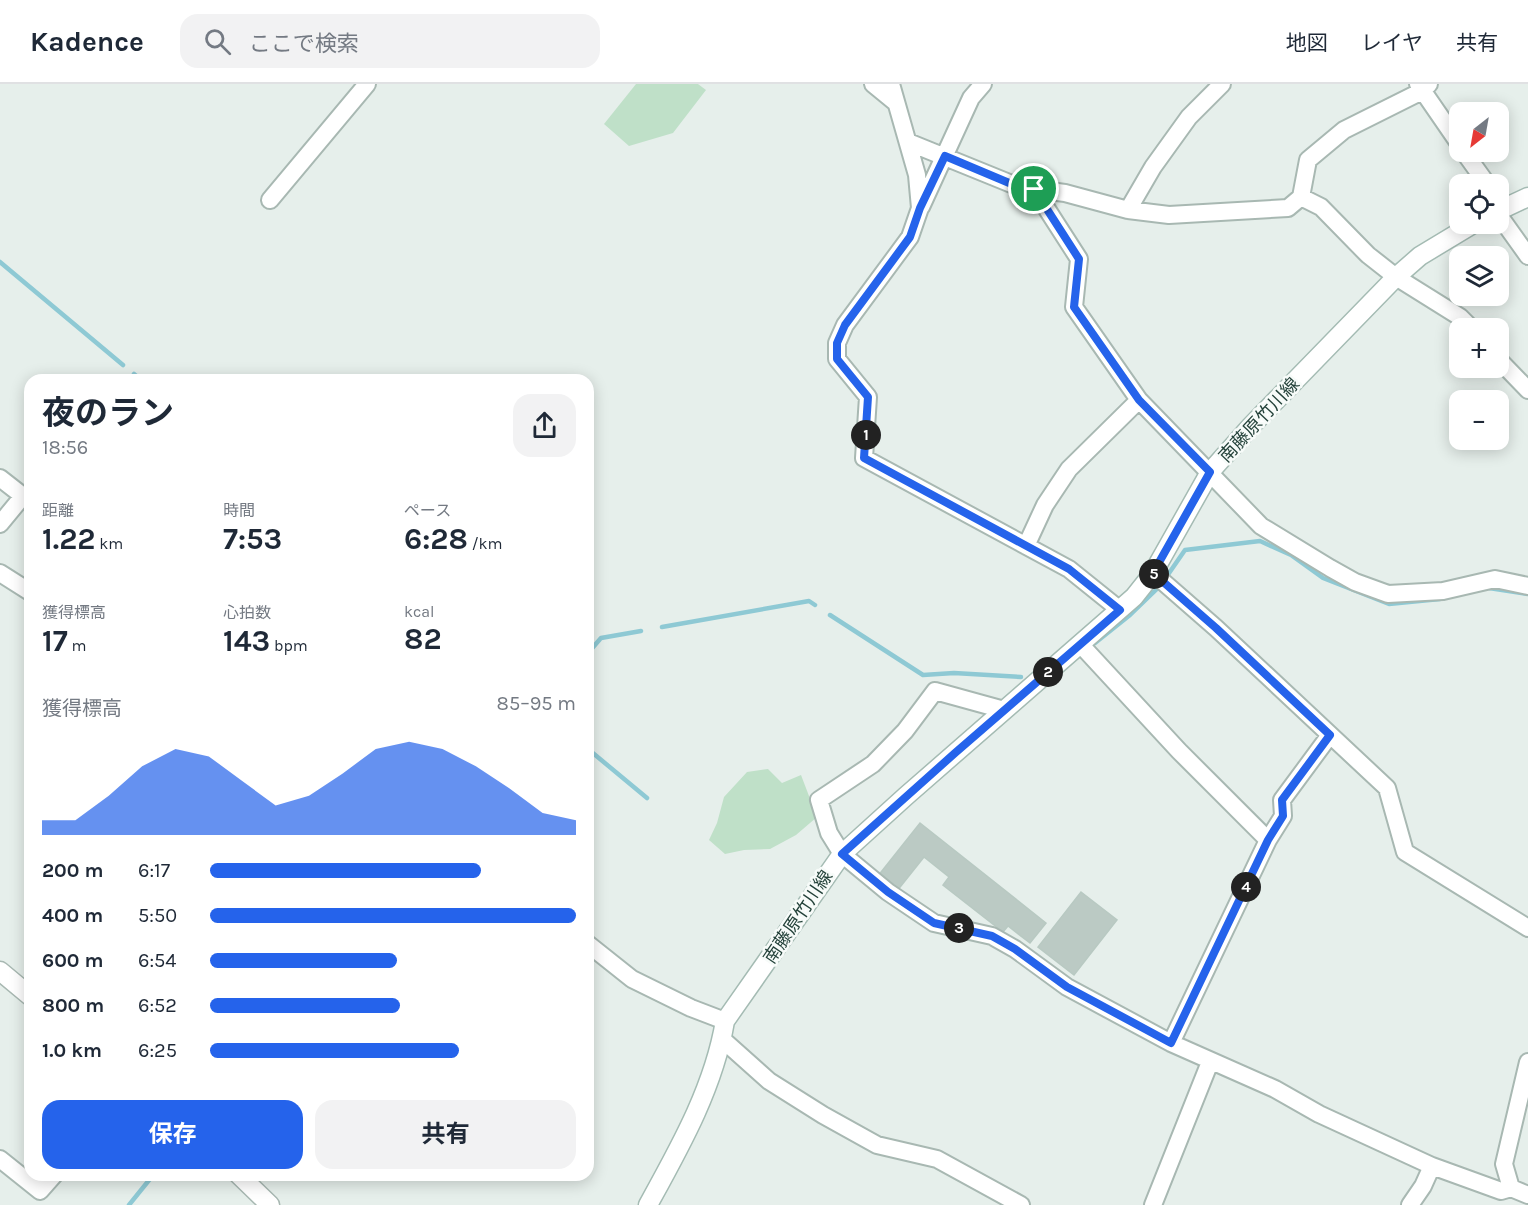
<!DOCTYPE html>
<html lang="ja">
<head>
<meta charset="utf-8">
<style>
  :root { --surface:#fff; --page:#f2f2f3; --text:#1f2937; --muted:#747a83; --line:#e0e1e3; --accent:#2563eb }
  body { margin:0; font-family:Karla,"Noto Sans JP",sans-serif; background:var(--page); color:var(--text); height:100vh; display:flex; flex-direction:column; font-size:22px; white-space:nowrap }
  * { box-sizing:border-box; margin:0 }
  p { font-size:20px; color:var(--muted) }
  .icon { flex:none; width:33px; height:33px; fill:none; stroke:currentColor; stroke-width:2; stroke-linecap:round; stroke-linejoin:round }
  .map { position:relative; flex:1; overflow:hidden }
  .drawer { position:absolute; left:24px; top:290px; width:570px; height:807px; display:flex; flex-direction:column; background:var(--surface); border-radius:18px; box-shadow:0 3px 15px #0003 }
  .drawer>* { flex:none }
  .needle { width:39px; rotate:211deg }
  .controls { position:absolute; left:1449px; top:18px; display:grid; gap:12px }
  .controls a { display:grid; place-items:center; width:60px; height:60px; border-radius:12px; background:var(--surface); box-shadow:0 3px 15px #0003; font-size:30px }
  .pin { position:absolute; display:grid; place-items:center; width:51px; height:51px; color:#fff; margin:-26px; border:3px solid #fff; border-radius:50%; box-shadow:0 2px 6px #0007 }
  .km { position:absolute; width:30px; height:30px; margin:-15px; border-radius:50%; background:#222; color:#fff; font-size:16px; line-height:30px; text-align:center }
  .round { display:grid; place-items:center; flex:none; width:63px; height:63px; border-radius:18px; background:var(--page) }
  .headline { display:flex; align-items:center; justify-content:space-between; height:102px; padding:0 18px }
  h1 { font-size:33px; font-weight:700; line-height:45px }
  .figures { display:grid; grid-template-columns:repeat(3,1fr); gap:9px; height:102px; padding:6px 18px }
  .figures div { display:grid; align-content:center }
  .figures b { font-size:30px; font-weight:700 }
  .figures small { font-size:16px; font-weight:400 }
  .figures p { font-size:16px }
  .chart { height:168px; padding:12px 18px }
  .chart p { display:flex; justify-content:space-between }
  .chart svg { width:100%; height:108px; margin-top:6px; fill:var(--accent); opacity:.7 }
  .button { display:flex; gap:12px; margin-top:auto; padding:12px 18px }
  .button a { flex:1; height:69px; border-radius:18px; background:var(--accent); color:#fff; font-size:24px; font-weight:700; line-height:69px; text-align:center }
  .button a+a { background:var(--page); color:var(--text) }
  ul { padding:0 18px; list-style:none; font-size:20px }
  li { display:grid; grid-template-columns:96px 72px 1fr; align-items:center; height:45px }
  li i { height:15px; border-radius:8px; background:var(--accent) }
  header { display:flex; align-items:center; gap:36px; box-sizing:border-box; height:84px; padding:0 30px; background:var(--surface); border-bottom:2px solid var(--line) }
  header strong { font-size:28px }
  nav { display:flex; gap:33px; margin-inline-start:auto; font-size:21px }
  .search { width:420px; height:54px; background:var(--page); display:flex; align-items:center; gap:15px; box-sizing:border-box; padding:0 21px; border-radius:18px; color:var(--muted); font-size:22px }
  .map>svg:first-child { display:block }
</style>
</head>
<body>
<header>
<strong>Kadence</strong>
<div class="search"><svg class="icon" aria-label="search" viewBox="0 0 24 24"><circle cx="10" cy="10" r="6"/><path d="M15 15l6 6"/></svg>ここで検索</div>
<nav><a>地図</a><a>レイヤ</a><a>共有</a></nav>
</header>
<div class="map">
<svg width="1528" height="1121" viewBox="0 0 1528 1121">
  <rect width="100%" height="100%" fill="#e6efeb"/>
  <path fill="#bfe0c8" d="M636 0H698L706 6 673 49 629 62 604 40Z
    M768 685 782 699 801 691 817 733 796 751 770 765 744 766 725 770 709 756 717 739 724 713 747 688Z"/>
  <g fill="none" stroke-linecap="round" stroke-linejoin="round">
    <path stroke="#8ec9d4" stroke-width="4.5" d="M0 178 123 281
      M134 290 141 296
      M1167 492 1185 466 1260 457 1291 471 1323 494 1389 520 1440 515
      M1489 504 1528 510
      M830 531 923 591 954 589 1021 593
      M662 543 809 517 815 521
      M1095 559 1130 531 1161 501
      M588 569 601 554 641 547
      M588 665 647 714
      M129 1121 154 1090"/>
  </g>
  <path fill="#bbcac4" stroke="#b8c9c2" stroke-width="1.5" d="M920 739 1046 839 1030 859 1008 842 1003 848 943 801 949 793 924 773 897 807 878 792Z
    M1081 808 1117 836 1074 891 1038 863Z"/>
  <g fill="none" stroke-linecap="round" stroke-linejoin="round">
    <g stroke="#a8b8b2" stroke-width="20">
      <path id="minor" d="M873 0 895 18
        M891 0 917 91 920 124 910 153 845 241 837 259V275L868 313 864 374 1069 485 1120 526
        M1418 0 1460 61
        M908 58 1014 101 1034 105 1079 175 1074 223 1139 316 1261 442 1330 484 1355 498 1388 510 1443 507 1495 495 1528 502
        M1464 68 1487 100
        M1034 105 1065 109 1128 126 1169 131 1288 124 1301 113 1321 123 1368 171 1396 193 1460 233 1471 244
        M1301 113 1308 76 1344 46 1422 7 1429 0
        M270 116 367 0
        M921 123 971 14 983 0
        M1128 126 1153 83 1189 33 1222 0
        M1498 130 1528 172
        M1498 275 1528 306
        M0 394 23 412 0 440
        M1026 462 1045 421 1069 385 1139 316
        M0 489 30 508
        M1153 489 1216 544 1387 704 1405 768 1528 844
        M1081 561 1179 667 1268 756 1171 959
        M1004 626 935 607 905 647 873 680 819 716 829 749 842 770 888 808 934 839 992 852 1015 865 1067 903 1171 959 1275 1005 1319 1030 1432 1082 1423 1102 1410 1121
        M1268 756 1283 732 1282 716 1330 651
        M588 860 632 895 691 924 725 937
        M722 955 769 997 823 1031 877 1061 937 1075 1021 1121
        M1528 978 1504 1080 1511 1104 1528 1111
        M0 1075 40 1107 55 1090
        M1432 1082 1501 1107 1511 1104
        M1153 1121 1210 978"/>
    </g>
    <g stroke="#a8b8b2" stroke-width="21">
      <path id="tertiary" d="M0 887 30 912
        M238 1090 270 1121"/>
    </g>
    <g stroke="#a4bbb3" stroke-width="21">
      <path id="secondary" d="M1498 127 1528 113
        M648 1121C680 1063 714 1003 725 937L842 770 906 712 1134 513 1153 489 1210 388 1251 342 1396 193 1420 172 1473 140"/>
    </g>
    <use href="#minor" stroke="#fff" stroke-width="16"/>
    <use href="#tertiary" stroke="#fff" stroke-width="18"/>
    <use href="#secondary" stroke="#fff" stroke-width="18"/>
  </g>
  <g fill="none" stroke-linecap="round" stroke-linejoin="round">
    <g stroke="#fff" stroke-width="12">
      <path id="route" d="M945 72 1014 101 1034 105 1079 175 1074 223 1139 316 1210 388 1153 489 1216 544 1330 651 1282 716 1283 732 1268 756 1171 959 1067 903 1015 865 992 852 934 839 888 808 842 770 955 669 1120 526 1069 485 864 374 868 313 837 275V259L845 241 910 153 920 124Z"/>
    </g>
    <use href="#route" stroke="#2563eb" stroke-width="8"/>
  </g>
  <g text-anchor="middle" stroke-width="5" stroke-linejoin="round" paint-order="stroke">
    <g font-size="18" fill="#24423a" stroke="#f7fbf9">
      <text transform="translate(1259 336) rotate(-47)" y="6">南藤原竹川線</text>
      <text transform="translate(798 833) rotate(-56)" y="6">南藤原竹川線</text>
    </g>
  </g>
</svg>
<div class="controls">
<a><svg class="needle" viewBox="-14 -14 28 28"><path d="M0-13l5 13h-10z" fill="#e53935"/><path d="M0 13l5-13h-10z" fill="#747a83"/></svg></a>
<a><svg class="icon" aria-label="locate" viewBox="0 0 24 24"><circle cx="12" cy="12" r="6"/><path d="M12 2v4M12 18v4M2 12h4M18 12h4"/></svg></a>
<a><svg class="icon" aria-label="layers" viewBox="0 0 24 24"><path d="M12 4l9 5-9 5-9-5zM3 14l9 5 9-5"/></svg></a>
<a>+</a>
<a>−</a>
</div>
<div class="pin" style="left:1034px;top:105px;background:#1e9e55"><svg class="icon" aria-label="arrive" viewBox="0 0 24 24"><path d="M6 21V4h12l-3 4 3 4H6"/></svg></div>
<b class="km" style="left:866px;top:351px">1</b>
<b class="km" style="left:1048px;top:588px">2</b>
<b class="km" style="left:959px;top:844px">3</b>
<b class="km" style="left:1246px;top:803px">4</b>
<b class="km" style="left:1154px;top:490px">5</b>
<section class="drawer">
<div class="headline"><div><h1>夜のラン</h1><p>18:56</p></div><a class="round"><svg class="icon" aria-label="share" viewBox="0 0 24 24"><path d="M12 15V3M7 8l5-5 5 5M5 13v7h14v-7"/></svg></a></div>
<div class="figures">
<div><p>距離</p><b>1.22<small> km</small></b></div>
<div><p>時間</p><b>7:53</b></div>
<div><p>ペース</p><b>6:28<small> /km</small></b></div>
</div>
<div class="figures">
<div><p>獲得標高</p><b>17<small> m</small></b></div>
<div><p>心拍数</p><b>143<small> bpm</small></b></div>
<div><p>kcal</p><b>82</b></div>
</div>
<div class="chart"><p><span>獲得標高</span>85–95 m</p>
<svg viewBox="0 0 160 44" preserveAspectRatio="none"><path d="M0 44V38L10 38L20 28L30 16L40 9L50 12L60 22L70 32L80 28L90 19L100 9L110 6L120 9L130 16L140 25L150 35L160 38V44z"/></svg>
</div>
<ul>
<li><b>200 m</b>6:17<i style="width:74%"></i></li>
<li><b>400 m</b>5:50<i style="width:100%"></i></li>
<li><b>600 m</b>6:54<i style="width:51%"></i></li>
<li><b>800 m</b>6:52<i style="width:52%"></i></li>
<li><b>1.0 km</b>6:25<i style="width:68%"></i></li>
</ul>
<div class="button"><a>保存</a><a>共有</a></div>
</section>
</div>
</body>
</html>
